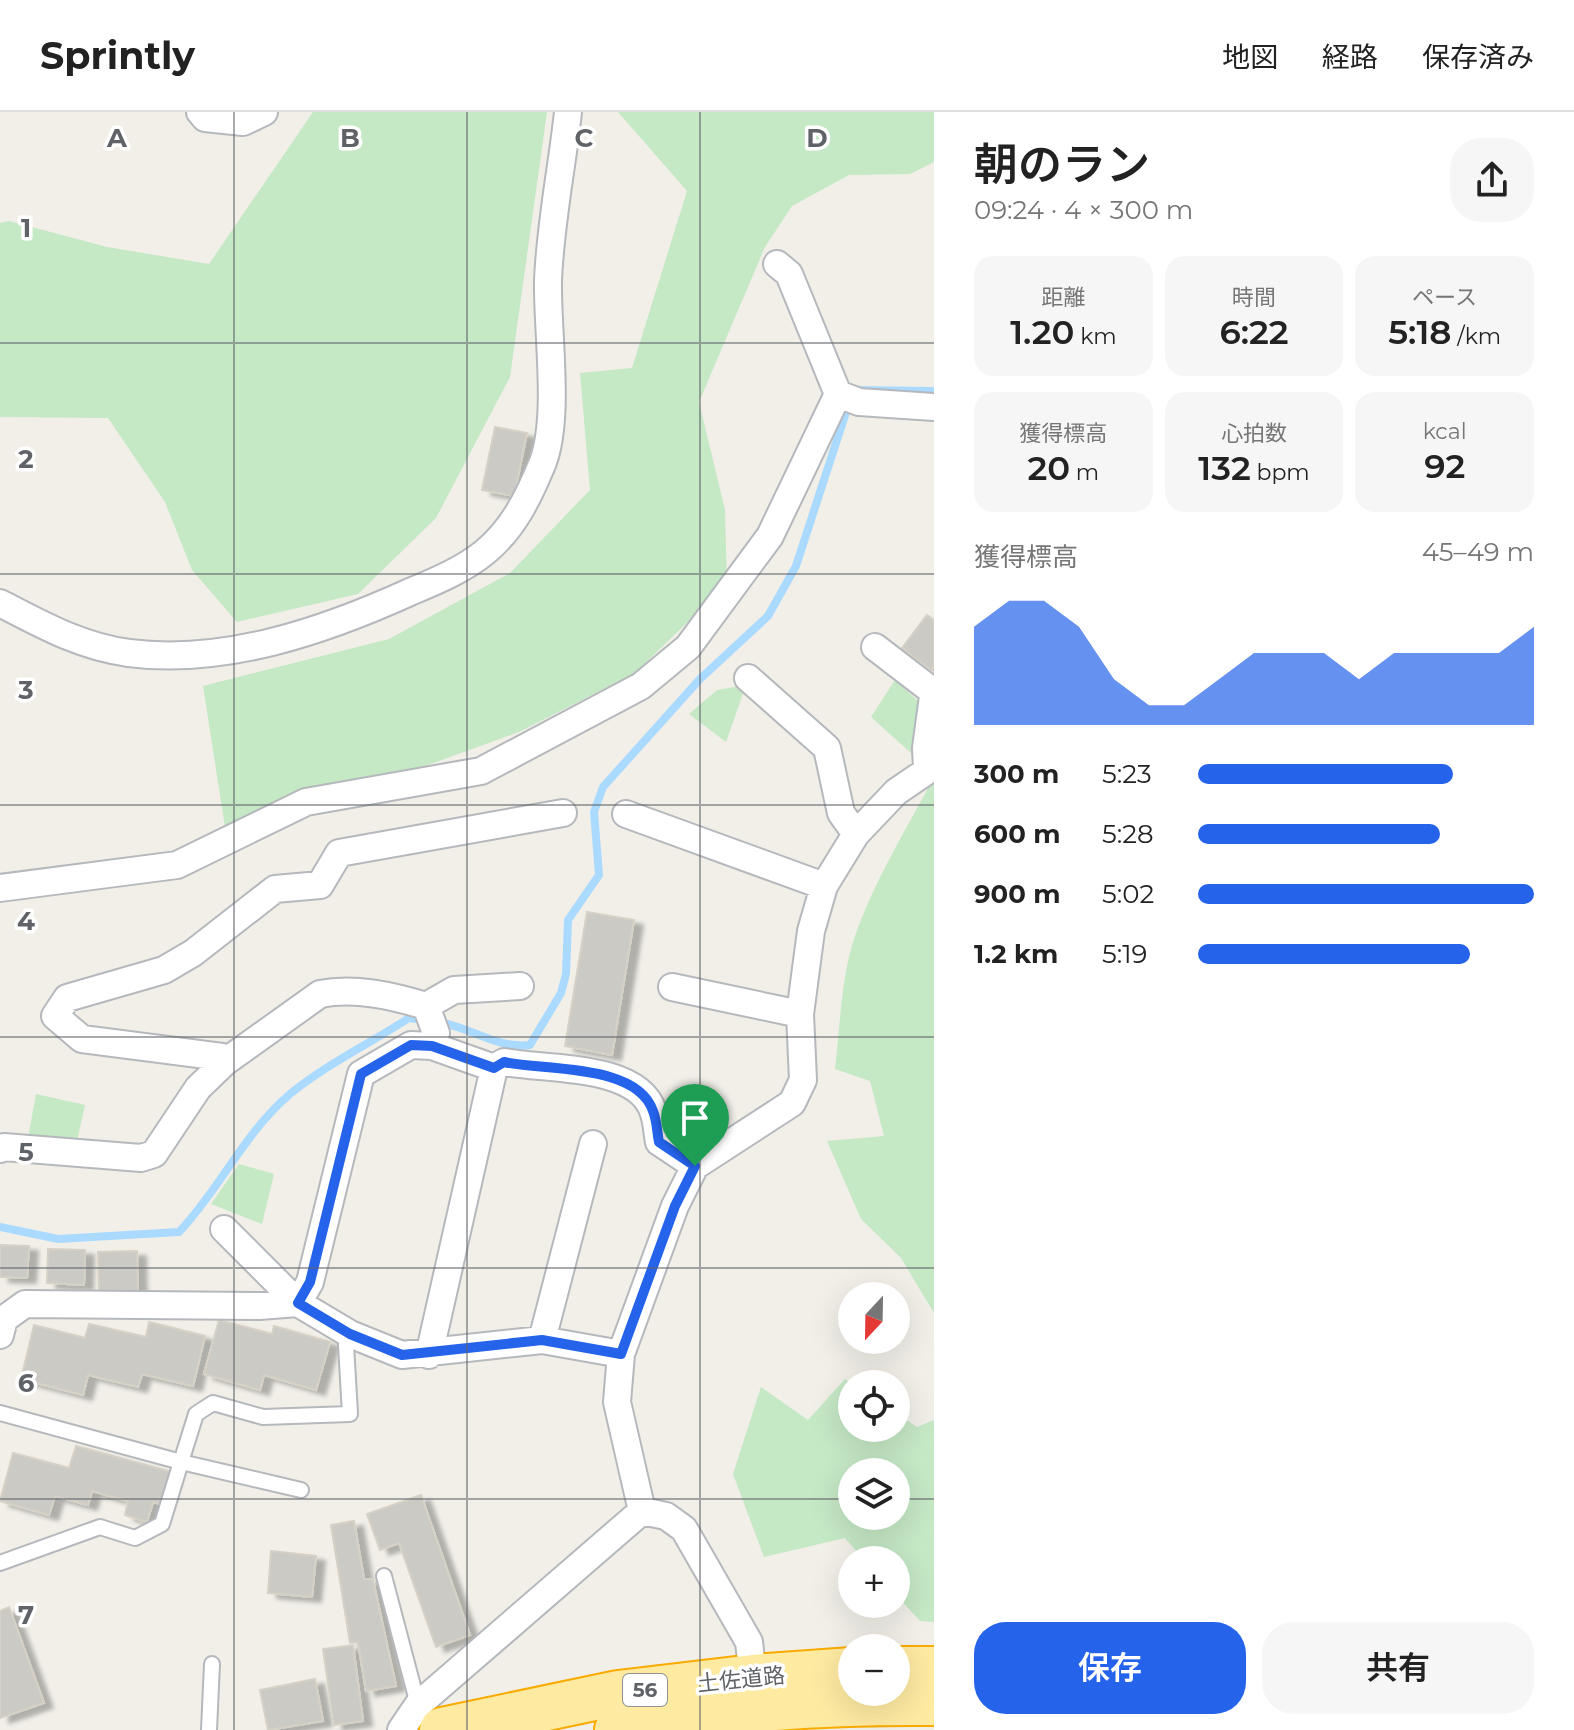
<!DOCTYPE html>
<html lang="ja">
<head>
<meta charset="utf-8">
<style>
  :root { --surface:#fff; --page:#f6f6f6; --text:#222; --muted:#767676; --line:#e0e0e0; --accent:#2563eb }
  body { margin:0; font-family:Montserrat,"Noto Sans JP",sans-serif; background:var(--page); color:var(--text); height:100vh; display:flex; flex-direction:column; font-size:30px; white-space:nowrap }
  * { box-sizing:border-box; margin:0 }
  p { font-size:26px; color:var(--muted) }
  .icon { flex:none; width:44px; height:44px; fill:none; stroke:currentColor; stroke-width:2; stroke-linecap:round; stroke-linejoin:round }
  .map { position:relative; flex:1; overflow:hidden }
  .side { display:flex; flex-direction:column; background:var(--surface); width:640px }
  .side>* { flex:none }
  .needle { width:52px; rotate:202deg }
  .buttons { position:absolute; left:838px; top:1170px; display:grid; gap:16px }
  .buttons a { display:grid; place-items:center; width:72px; height:72px; border-radius:50%; background:var(--surface); box-shadow:0 8px 32px #0002; font-size:40px }
  .pin { position:absolute; display:grid; place-items:center; width:68px; height:68px; color:#fff; margin:-82px -34px; border-radius:50% 50% 50% 0; rotate:-45deg; box-shadow:0 0 8px #0007 }
  .pin .icon { rotate:45deg }
  .round { display:grid; place-items:center; flex:none; width:84px; height:84px; border-radius:32px; background:var(--page) }
  .head { display:flex; align-items:center; justify-content:space-between; height:136px; padding:0 40px }
  h1 { font-size:44px; font-weight:600; line-height:60px }
  .stats { display:grid; grid-template-columns:repeat(3,1fr); gap:12px; height:136px; padding:8px 40px }
  .stats div { display:grid; align-content:center; border-radius:20px; background:var(--page); text-align:center }
  .stats b { font-size:34px; font-weight:600 }
  .stats small { font-size:22px; font-weight:400 }
  .stats p { font-size:22px }
  .chart { height:224px; padding:16px 40px }
  .chart p { display:flex; justify-content:space-between }
  .chart svg { width:100%; height:144px; margin-top:8px; fill:var(--accent); opacity:.7 }
  .primary-button { display:flex; gap:16px; margin-top:auto; padding:16px 40px }
  .primary-button a { flex:1; height:92px; border-radius:32px; background:var(--accent); color:#fff; font-size:32px; font-weight:600; line-height:92px; text-align:center }
  .primary-button a+a { background:var(--page); color:var(--text) }
  ul { padding:0 40px; list-style:none; font-size:26px }
  li { display:grid; grid-template-columns:128px 96px 1fr; align-items:center; height:60px }
  li i { height:20px; border-radius:10px; background:var(--accent) }
  header { display:flex; align-items:center; gap:48px; box-sizing:border-box; height:112px; padding:0 40px; background:var(--surface); border-bottom:2px solid var(--line) }
  header strong { font-size:38px }
  nav { display:flex; gap:44px; margin-inline-start:auto; font-size:28px }
  main { display:flex; flex:1; min-height:0 }
  .map>svg:first-child { display:block }
</style>
</head>
<body>
<header>
<strong>Sprintly</strong>
<nav><a>地図</a><a>経路</a><a>保存済み</a></nav>
</header>
<main>
<div class="map">
<svg width="934" height="1618" viewBox="0 0 934 1618">
  <defs>
    <filter id="shadow"><feDropShadow dx="9" dy="5" stdDeviation="2" flood-color="#0004"/></filter>
  </defs>
  <rect width="100%" height="100%" fill="#f1efe8"/>
  <path fill="#c5e8c5" fill-rule="evenodd" d="M313 0H547L510 265 436 406 358 482 237 510 192 458 165 390 108 306 0 305V111L9 109 107 135 209 152Z
    M618 0H934V50L910 62 849 63 792 94 765 135 699 290 725 398 727 472 635 561 519 620 417 657 297 683 225 715 203 574 389 527 510 461 590 378 580 261 632 256 687 79Z
    M895 568 919 590 912 642 871 605Z
    M746 573 726 630 689 602 717 578Z
    M934 665V1201L901 1146 861 1107 827 1029 884 1024 870 969 835 957C840 915 841 867 854 827 873 771 906 718 934 665Z
    M36 982 85 993 77 1029 28 1026Z
    M239 1052 274 1062 262 1112 211 1092Z
    M845 1267 852 1272V1316H896V1301L917 1315 934 1308V1510L920 1509 896 1483V1448H864L845 1426 764 1445 733 1362 761 1275 808 1308ZM852 1360H896V1404H852Z"/>
  <g fill="none" stroke-linecap="round" stroke-linejoin="round">
    <path stroke="#aadaff" stroke-width="8" d="M853 278 934 279
      M438 910C471 915 497 937 530 933L561 881 566 862 568 808 599 763 594 700 603 675 700 567 768 504 796 454 849 291
      M0 1115 58 1127 179 1120C220 1077 244 1021 290 982 325 953 371 931 409 906L424 908"/>
  </g>
  <path fill="#cccac5" stroke="#d6d1c6" stroke-width="2" filter="url(#shadow)" d="M495 315 527 321 514 384 482 378Z
    M927 503 934 508V554L931 558 902 536Z
    M587 800 634 808 612 943 565 934Z
    M0 1133 29 1134 27 1166 0 1165Z
    M48 1137 85 1138 84 1173 47 1171Z
    M137 1139 138 1182H99L98 1140Z
    M219 1208 272 1222 274 1214 330 1230 316 1278 264 1263 260 1278 204 1262Z
    M149 1210 205 1224 193 1274 142 1262 138 1275 88 1263 83 1283 21 1267 34 1213 85 1226 89 1212 146 1225Z
    M76 1334 172 1360 163 1393 153 1390 147 1410 125 1403 128 1389 92 1379 88 1393 55 1384 49 1403 0 1389 13 1341 69 1356Z
    M421 1383 470 1523 436 1535 399 1431 380 1438 367 1402Z
    M354 1409 364 1467 373 1468 396 1574 366 1579 358 1530 350 1531 331 1413Z
    M271 1439 316 1444 312 1485 268 1481Z
    M9 1495 44 1591 0 1606V1499Z
    M353 1533 363 1609 334 1613 323 1537Z
    M315 1567 323 1609 268 1618 260 1578Z"/>
  <g fill="none" stroke-linecap="round" stroke-linejoin="round">
    <g stroke="#b5b8bc" stroke-width="18">
      <path id="service" d="M0 1301 181 1350 196 1302 213 1291 263 1305 350 1302 346 1233 350 1222
        M0 1451 100 1415 135 1426 162 1412 181 1350 301 1378
        M384 1464 418 1593
        M209 1618 212 1552"/>
    </g>
    <g stroke="#b5b8bc" stroke-width="30">
      <path id="minor" d="M200 0 205 6 243 10 264 0
        M777 152 789 162 838 282
        M0 491C42 513 82 535 129 541 225 553 324 519 410 480 436 469 463 458 485 440 514 416 529 384 543 350 560 304 547 219 548 169 550 113 562 56 568 0
        M875 535 931 578
        M748 566 827 636 841 701 856 722
        M927 657 926 636 934 577
        M626 702 824 774
        M0 776 177 753 306 690 481 659 641 574 688 535 770 424 838 282 859 290 934 295
        M672 875 800 902
        M426 894 454 878 520 874
        M432 934 436 921 426 894C393 884 355 875 320 882L225 950 222 945 82 927 55 904 67 886 164 858 193 841 275 777 320 773 339 741 563 701
        M494 956 504 950C544 958 637 951 653 999 657 1009 657 1020 659 1030L695 1054
        M0 1037 4 1035 141 1046 154 1042 198 976 225 950
        M224 1117 298 1191 310 1170 361 962 411 933 432 934 494 956 429 1243
        M0 1223 4 1207 25 1192 259 1194 298 1191 350 1222 402 1243 542 1228 621 1242
        M542 1228 593 1032
        M642 1399 617 1290 621 1242 675 1094 695 1054 792 991 803 968 800 902 811 819 824 774 856 722 896 680 934 654
        M642 1399 666 1404 684 1417 749 1530 753 1565
        M401 1618 418 1593 642 1399"/>
    </g>
    <g stroke="#f9ab00" stroke-width="48">
      <path id="trunk" d="M896 1557H934
        M442 1618 618 1581 753 1565 852 1558
        M617 1618C720 1596 829 1590 934 1591"/>
    </g>
    <use href="#service" stroke="#fff" stroke-width="14"/>
    <use href="#minor" stroke="#fff" stroke-width="26"/>
    <use href="#trunk" stroke="#feeaa1" stroke-width="44"/>
  </g>
  <g fill="none" stroke-linecap="round" stroke-linejoin="round">
    <g stroke="#fff" stroke-width="16">
      <path id="route" d="M411 933 432 934 494 956 504 950C544 959 637 951 653 999 657 1009 657 1020 659 1030L695 1054 675 1094 621 1242 542 1228 402 1243 350 1222 298 1191 310 1170 361 962Z"/>
    </g>
    <use href="#route" stroke="#2563eb" stroke-width="10"/>
  </g>
  <path fill="none" stroke="#5f6368" stroke-width="2" stroke-opacity="0.55" d="M234 0V1618M467 0V1618M700 0V1618M0 231H934M0 462H934M0 693H934M0 925H934M0 1156H934M0 1387H852M896 1387H934"/>
  <g text-anchor="middle" stroke-width="7" stroke-linejoin="round" paint-order="stroke">
    <rect fill="#fff" stroke="#8f9295" stroke-width="2" x="623" y="1562" width="44" height="32" rx="6"/>
    <g font-size="20" font-weight="bold" fill="#5f6368">
      <text x="645" y="1585">56</text>
    </g>
    <g font-size="22" fill="#5f6368" stroke="#fff">
      <text transform="translate(741 1567) rotate(-6)" y="8">土佐道路</text>
    </g>
  </g>
  <g font-size="26" text-anchor="middle" font-weight="bold" fill="#5f6368" stroke="#fff" stroke-width="7" stroke-linejoin="round" paint-order="stroke">
    <text x="117" y="35">A</text>
    <text x="350" y="35">B</text>
    <text x="584" y="35">C</text>
    <text x="817" y="35">D</text>
    <text x="26" y="125">1</text>
    <text x="26" y="356">2</text>
    <text x="26" y="587">3</text>
    <text x="26" y="818">4</text>
    <text x="26" y="1049">5</text>
    <text x="26" y="1280">6</text>
    <text x="26" y="1512">7</text>
  </g>
</svg>
<div class="buttons">
<a><svg class="needle" viewBox="-14 -14 28 28"><path d="M0-13l5 13h-10z" fill="#e53935"/><path d="M0 13l5-13h-10z" fill="#767676"/></svg></a>
<a><svg class="icon" aria-label="locate" viewBox="0 0 24 24"><circle cx="12" cy="12" r="6"/><path d="M12 2v4M12 18v4M2 12h4M18 12h4"/></svg></a>
<a><svg class="icon" aria-label="layers" viewBox="0 0 24 24"><path d="M12 4l9 5-9 5-9-5zM3 14l9 5 9-5"/></svg></a>
<a>+</a>
<a>−</a>
</div>
<div class="pin" style="left:695px;top:1054px;background:#1e9e55"><svg class="icon" aria-label="arrive" viewBox="0 0 24 24"><path d="M6 21V4h12l-3 4 3 4H6"/></svg></div>
</div>
<section class="side">
<div class="head"><div><h1>朝のラン</h1><p>09:24 · 4 × 300 m</p></div><a class="round"><svg class="icon" aria-label="share" viewBox="0 0 24 24"><path d="M12 15V3M7 8l5-5 5 5M5 13v7h14v-7"/></svg></a></div>
<div class="stats">
<div><p>距離</p><b>1.20<small> km</small></b></div>
<div><p>時間</p><b>6:22</b></div>
<div><p>ペース</p><b>5:18<small> /km</small></b></div>
</div>
<div class="stats">
<div><p>獲得標高</p><b>20<small> m</small></b></div>
<div><p>心拍数</p><b>132<small> bpm</small></b></div>
<div><p>kcal</p><b>92</b></div>
</div>
<div class="chart"><p><span>獲得標高</span>45–49 m</p>
<svg viewBox="0 0 160 44" preserveAspectRatio="none"><path d="M0 44V14L10 6L20 6L30 14L40 30L50 38L60 38L70 30L80 22L90 22L100 22L110 30L120 22L130 22L140 22L150 22L160 14V44z"/></svg>
</div>
<ul>
<li><b>300 m</b>5:23<i style="width:76%"></i></li>
<li><b>600 m</b>5:28<i style="width:72%"></i></li>
<li><b>900 m</b>5:02<i style="width:100%"></i></li>
<li><b>1.2 km</b>5:19<i style="width:81%"></i></li>
</ul>
<div class="primary-button"><a>保存</a><a>共有</a></div>
</section>
</main>
</body>
</html>
